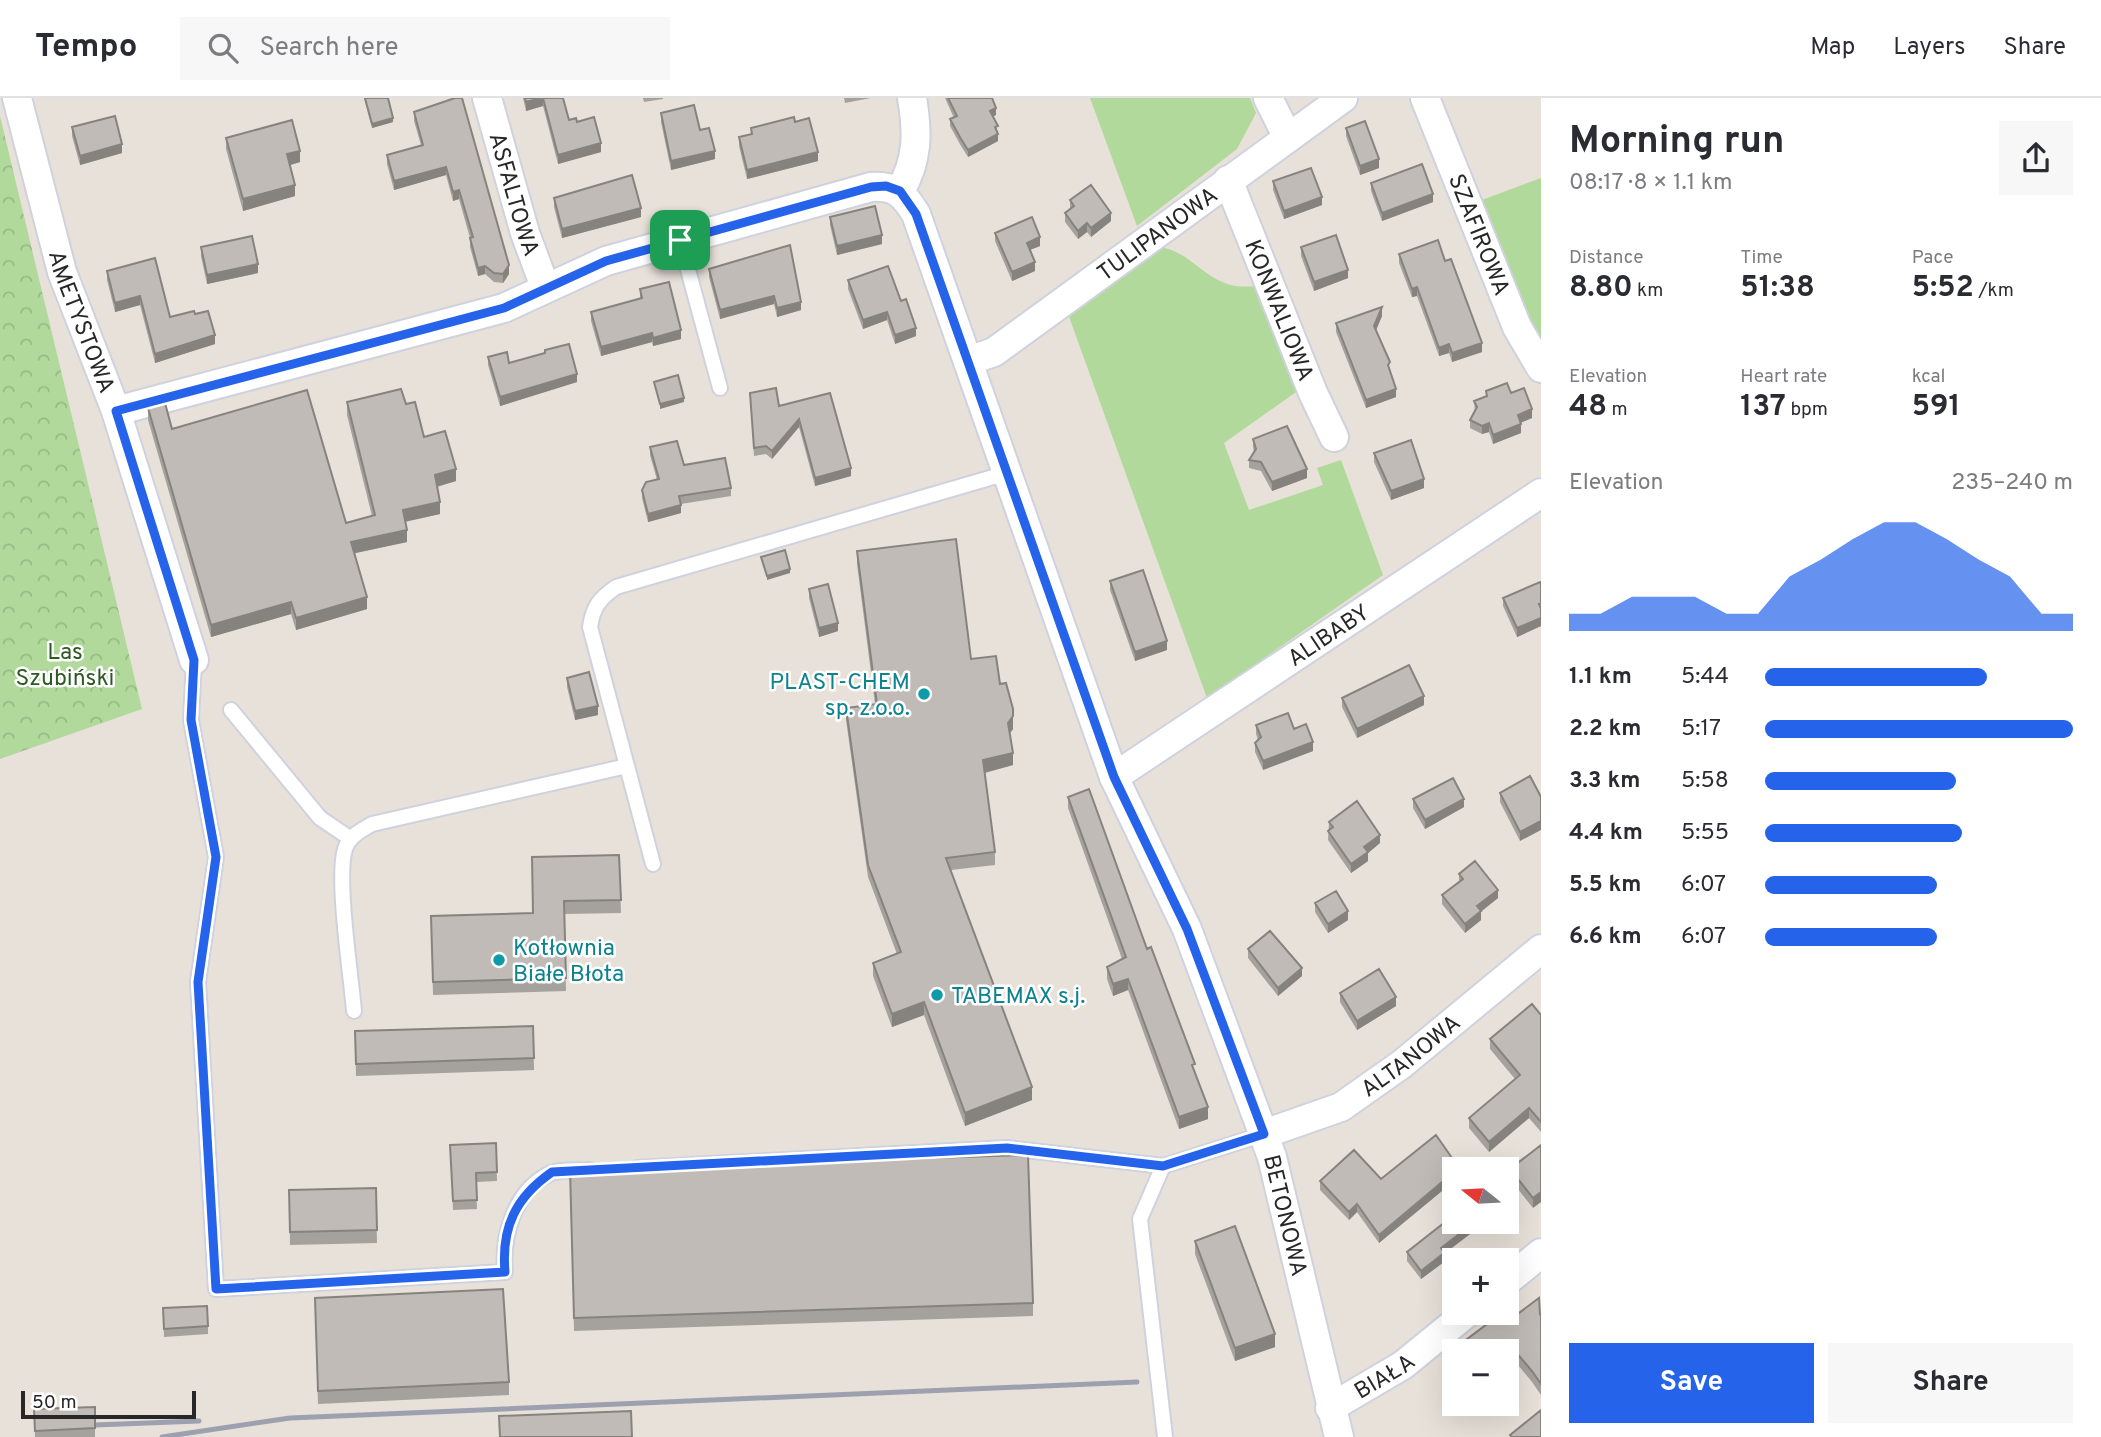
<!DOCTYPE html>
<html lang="en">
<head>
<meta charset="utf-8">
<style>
  :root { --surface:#fff; --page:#f7f7f7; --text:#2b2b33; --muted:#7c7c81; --line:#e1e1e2; --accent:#2563eb }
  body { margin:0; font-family:Overpass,sans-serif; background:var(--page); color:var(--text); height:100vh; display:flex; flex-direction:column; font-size:26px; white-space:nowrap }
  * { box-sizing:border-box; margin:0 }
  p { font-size:23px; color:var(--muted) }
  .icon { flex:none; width:38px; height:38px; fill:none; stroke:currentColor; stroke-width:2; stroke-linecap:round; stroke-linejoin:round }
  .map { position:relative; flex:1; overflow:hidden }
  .side { display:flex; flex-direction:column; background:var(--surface); width:560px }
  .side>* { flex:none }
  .needle { width:46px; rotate:288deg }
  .fabs { position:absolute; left:1442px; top:1059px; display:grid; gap:14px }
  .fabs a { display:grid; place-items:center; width:77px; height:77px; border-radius:0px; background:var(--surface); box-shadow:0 7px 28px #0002; font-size:35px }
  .scale { position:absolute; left:21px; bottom:18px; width:175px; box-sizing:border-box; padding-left:7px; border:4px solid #272727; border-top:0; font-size:19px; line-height:24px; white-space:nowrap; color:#272727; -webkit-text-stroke:5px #fff; paint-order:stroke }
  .pin { position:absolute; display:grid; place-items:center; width:60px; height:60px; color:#fff; margin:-30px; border-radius:14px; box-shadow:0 4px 10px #0006 }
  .round { display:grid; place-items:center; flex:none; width:74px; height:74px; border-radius:0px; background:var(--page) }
  .head { display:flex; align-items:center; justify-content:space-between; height:119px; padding:0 28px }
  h1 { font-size:38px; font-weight:700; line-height:52px }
  .metrics { display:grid; grid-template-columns:repeat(3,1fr); gap:10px; height:119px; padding:7px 28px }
  .metrics div { display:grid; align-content:center }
  .metrics b { font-size:30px; font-weight:700 }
  .metrics small { font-size:19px; font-weight:400 }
  .metrics p { font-size:19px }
  .chart { height:196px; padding:14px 28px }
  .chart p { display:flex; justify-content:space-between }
  .chart svg { width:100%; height:126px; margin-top:7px; fill:var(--accent); opacity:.7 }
  .action { display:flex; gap:14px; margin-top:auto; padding:14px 28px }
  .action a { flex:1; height:80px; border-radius:0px; background:var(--accent); color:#fff; font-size:28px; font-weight:700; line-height:80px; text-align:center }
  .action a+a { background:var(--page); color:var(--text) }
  ul { padding:0 28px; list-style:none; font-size:23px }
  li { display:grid; grid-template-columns:112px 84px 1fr; align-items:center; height:52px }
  li i { height:18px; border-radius:9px; background:var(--accent) }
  header { display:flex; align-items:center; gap:42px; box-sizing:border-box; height:98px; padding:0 35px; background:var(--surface); border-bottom:2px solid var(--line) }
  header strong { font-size:33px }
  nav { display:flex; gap:38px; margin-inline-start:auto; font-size:24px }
  .search { width:490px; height:63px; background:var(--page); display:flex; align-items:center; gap:18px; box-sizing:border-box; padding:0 24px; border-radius:0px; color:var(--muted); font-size:26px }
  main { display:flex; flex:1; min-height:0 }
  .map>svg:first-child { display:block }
</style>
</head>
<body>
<header>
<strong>Tempo</strong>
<div class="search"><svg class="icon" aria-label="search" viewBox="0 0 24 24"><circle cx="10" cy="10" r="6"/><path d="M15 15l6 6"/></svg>Search here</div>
<nav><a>Map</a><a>Layers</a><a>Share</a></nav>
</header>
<main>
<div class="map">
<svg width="1541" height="1339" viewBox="0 0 1541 1339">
  <defs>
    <pattern id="forest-crowns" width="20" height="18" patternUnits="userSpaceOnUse" patternTransform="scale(1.75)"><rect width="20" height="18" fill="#b1d99b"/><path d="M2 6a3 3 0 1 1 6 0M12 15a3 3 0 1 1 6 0" fill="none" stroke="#98ba86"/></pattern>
  </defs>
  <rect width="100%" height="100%" fill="#e8e1d9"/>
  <path fill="#b1d99b" d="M1090 0H1250L1256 15 1237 51 1137 128Z
    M1541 80V239C1508 211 1496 143 1482 102Z
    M1158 149C1187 151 1203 180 1231 187 1242 190 1255 188 1265 187L1299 292 1224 345 1249 412 1323 387 1317 370 1341 362 1383 477 1207 600 1068 216Z"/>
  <path fill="url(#forest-crowns)" d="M0 18 142 611 0 661Z"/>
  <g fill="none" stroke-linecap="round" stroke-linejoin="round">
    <g stroke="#cfd2de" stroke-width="18">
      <path id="service" d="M680 142 720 290
        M194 562 191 622 216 759 198 884 216 1191 505 1174C502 1138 514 1092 551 1075 561 1071 578 1073 589 1072
        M231 612 320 720 351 741
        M653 766 590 529C593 509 599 501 616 489L1007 375
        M354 913C351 877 336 780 345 751 349 738 362 732 372 726L627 668
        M1163 1068 1140 1121 1165 1339
        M637 1070 1007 1050 1163 1068 1264 1036"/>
    </g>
    <g stroke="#cfd2de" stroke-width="32">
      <g id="minor">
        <path id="s1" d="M17 0 62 174 116 313 194 562"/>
        <path id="s2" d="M487 0 525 135 545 189"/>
        <path d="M1268 0 1288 40"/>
        <path id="s3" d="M1425 0 1517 229 1541 270"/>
        <path id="s4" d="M1228 82 1313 295 1334 339"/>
        <path d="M900 93C918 62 918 35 912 0"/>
        <path id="s5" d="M968 263 994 254 1343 0"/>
        <path id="s6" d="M116 313 504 210 606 163 871 89C895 87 904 96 916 116L1114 679 1187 831 1272 1059 1339 1339"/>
        <path id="s7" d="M1114 679 1541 395"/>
        <path id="s8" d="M1264 1036 1341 1009 1402 966 1541 851"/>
        <path d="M1507 1183 1541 1155"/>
        <path id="s9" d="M1330 1310 1403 1267 1468 1214"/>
      </g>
    </g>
    <use href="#service" stroke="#fff" stroke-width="14"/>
    <use href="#minor" stroke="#fff" stroke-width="28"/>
    <path stroke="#9da0af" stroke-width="5" d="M95 1327 199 1323
      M162 1339 290 1320 1137 1284"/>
  </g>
  <path fill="#a5a19d" d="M364 0H388L393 24 372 30Z
    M523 0H563L569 22 601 54 558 66 543 8 526 13Z
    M643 0H663V1L644 4Z
    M844 0H871L845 5Z
    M945 0H992L996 17 993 18 998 35V43L968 59 961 48 950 28V21L954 20Z
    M414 14 509 176 503 185 494 184 485 176 478 178 470 149V140L459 101 453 103 446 77 394 92 387 66V57L421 47 414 23Z
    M661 15 700 32 715 61 671 72 661 24Z
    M795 24 818 63 747 81 739 48V39L751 36V30Z
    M72 29 122 55 80 67 72 38Z
    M1346 30 1379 70 1360 77 1346 38Z
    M226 40 300 64 290 67 295 98 243 113 226 51Z
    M1273 83 1322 107 1284 121 1273 92Z
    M1371 85 1433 104 1382 123 1371 93Z
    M554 100 641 119 562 140 554 109Z
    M1070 102 1111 123 1091 139 1087 134 1078 141 1065 124V115L1070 111Z
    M830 119 882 146 837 157 830 127Z
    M995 135 1040 148 1030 152 1035 173 1012 183 995 143Z
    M790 147 801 212 777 219 774 206 720 221 709 179V171Z
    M201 149 258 175 207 186 201 158Z
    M1301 149 1348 180 1314 193 1301 158Z
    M1399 156 1445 163 1482 254 1452 264 1449 255 1439 258 1417 198 1412 199 1399 165Z
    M107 173 170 219 215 246 155 265 140 207 115 214 107 182Z
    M848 182 901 203 916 238 895 246 887 222 863 231 848 191Z
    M640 191 681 241 653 248 652 244 601 258 591 223V214L640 201Z
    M1382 218 1376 232 1390 273 1396 299 1366 310 1336 234V225Z
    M545 252 577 284 500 308 488 267V259L509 265 545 255Z
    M1486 293 1511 295 1532 320 1521 324V335L1493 346 1489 334 1482 336 1470 330V322L1475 313 1474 303 1486 298Z
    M750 295 779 308 830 295 851 378 815 388 799 329 772 361 766 356 754 358Z
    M347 304 406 306 424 339 456 383 437 389 440 416 405 424 407 444 355 455 367 511 296 532 291 516 211 539 148 322V310L172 331 346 425 372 418 347 317Z
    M1253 341 1307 380 1272 393 1261 373 1249 370V362L1254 354 1253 349Z
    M650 349 731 390V398L681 406V415L648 424 642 400V392L657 382 650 357Z
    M1374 355 1424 390 1391 402 1374 364Z
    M857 453 971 561 1000 586 1013 631 1010 635 1013 667 985 675 995 754V767L951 772 1032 1002 965 1028 924 917 892 929 873 878V865L897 856 868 779 846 622V610L875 606 857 466Z
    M1110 483 1167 552 1135 563 1110 492Z
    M1541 487V528L1517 539 1503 508V500Z
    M809 491 838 533 819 539 809 500Z
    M567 580 598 617 575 622 567 589Z
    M1342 600 1424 607 1357 640 1342 609Z
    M1256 627 1313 653 1263 672 1255 654V645L1258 642 1256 636Z
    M1500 695 1541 699 1520 743 1500 704Z
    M1068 699 1147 851 1195 975 1208 1021 1179 1031 1128 892 1113 898 1107 881V869L1122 861 1068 710Z
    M1413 701 1464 709 1425 731 1413 710Z
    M1329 724 1380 745 1368 755V763L1351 775 1328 742Z
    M619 757 621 815 564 816 566 893 433 897 431 818 533 815Z
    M1459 776 1498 800 1481 813V822L1465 835 1442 806V797L1459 784Z
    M1315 805 1348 822 1328 835 1315 814Z
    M1248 851 1302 878 1278 898 1248 860Z
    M1340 895 1396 908 1357 932 1340 904Z
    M1541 917V1034L1529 1020 1489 1054 1469 1030V1020L1515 981 1490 951V941Z
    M533 928 534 972 356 978 355 933Z
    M496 1045 497 1083 476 1084 477 1111 453 1112 450 1047Z
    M1541 1047 1533 1110 1510 1081V1071Z
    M1454 1071V1083L1379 1145 1357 1114 1349 1122 1320 1092V1083L1381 1081Z
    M570 1084 1033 1205V1218L574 1233Z
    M376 1090 377 1145 290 1147 289 1092Z
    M1195 1143 1275 1249 1235 1263 1195 1156Z
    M1407 1154 1444 1156V1164L1421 1181 1407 1163Z
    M1539 1200 1540 1216 1541 1218V1297L1532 1284 1509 1256 1507 1258V1253H1454V1284L1443 1269V1259L1502 1215 1508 1223Z
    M163 1210 208 1228V1236L164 1239Z
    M315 1213 509 1284V1297L318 1306Z
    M95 1309V1339H35L34 1311Z"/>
  <path fill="#86837f" d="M543 0V8L526 13V4Z
    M996 10V17L990 20V13Z
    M393 20V24L372 30V26Z
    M998 36V43L968 59V52Z
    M601 45V54L558 66V57Z
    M122 46V55L80 67V58Z
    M300 53V64L287 68V56Z
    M715 53V61L671 72V63Z
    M818 54V63L747 81V72Z
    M1379 61V70L1360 77V68Z
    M446 69V77L394 92V83Z
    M295 87V98L243 113V101Z
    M459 92V101L453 103V94Z
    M1433 96V104L1382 123V115Z
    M1322 99V107L1284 121V113Z
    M641 110V119L562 140V131Z
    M1111 115V123L1091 139V130Z
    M1087 125V134L1078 141V133Z
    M882 137V146L837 157V148Z
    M1040 139V148L1027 153V145Z
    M1035 164V173L1012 183V174Z
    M258 166V175L207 186V177Z
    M509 167V176L503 185V176Z
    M485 168V176L478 178V170Z
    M1348 172V180L1314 193V184Z
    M1417 189V198L1412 199V191Z
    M140 198V207L115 214V205Z
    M774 198V206L720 221V212Z
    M801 204V212L777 219V210Z
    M1382 209V218L1374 237V228Z
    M887 214V222L863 231V222Z
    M916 230V238L895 246V237Z
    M681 232V241L653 248V240Z
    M652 235V244L601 258V249Z
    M215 237V246L155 265V256Z
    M1482 245V254L1452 264V255Z
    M1449 246V255L1439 258V250Z
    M577 276V284L500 308V299Z
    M1396 291V299L1366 310V302Z
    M684 300V304L660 311V306Z
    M1532 311V320L1518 326V317Z
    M799 321V329L772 361V353Z
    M1489 325V334L1482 336V328Z
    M1521 326V335L1493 346V337Z
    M851 370V378L815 388V380Z
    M456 371V383L435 389V377Z
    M1307 371V380L1272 393V384Z
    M1424 381V390L1391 402V393Z
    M440 404V416L403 424V412Z
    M681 407V415L648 424V416Z
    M407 432V444L351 456V444Z
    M790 471V475L767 482V478Z
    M367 499V511L296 532V520Z
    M291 504V516L211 539V527Z
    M1541 520V528L1517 539V530Z
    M838 525V533L819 539V530Z
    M1167 543V552L1135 563V554Z
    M1424 598V607L1357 640V631Z
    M598 608V617L575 622V613Z
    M1013 618V631L1008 638V625Z
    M1313 644V653L1263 672V663Z
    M1013 655V667L983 675V662Z
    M1464 701V709L1425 731V722Z
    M1541 723V732L1520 743V734Z
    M1380 737V745L1368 755V763L1351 775V766L1364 749Z
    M1498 792V800L1477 817V808Z
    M1348 813V822L1328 835V826Z
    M1481 813V822L1465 835V826Z
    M1302 870V878L1278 898V890Z
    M1128 881V892L1113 898V886Z
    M1396 899V908L1357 932V923Z
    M924 904V917L892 929V916Z
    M1032 989V1002L965 1028V1015Z
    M1208 1009V1021L1179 1031V1019Z
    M1529 1010V1020L1489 1054V1044Z
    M1454 1074V1083L1379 1145V1137Z
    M1541 1094V1104L1533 1110V1100Z
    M1357 1106V1114L1349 1122V1114Z
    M1475 1124H1486L1444 1156V1164L1421 1181V1173L1441 1150Z
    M1275 1236V1249L1235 1263V1250Z
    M1509 1246V1256L1507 1258V1253H1499Z"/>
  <path fill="#c0bbb6" stroke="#86837f" stroke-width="2" d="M365 0H388L393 20 372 26Z
    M455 0H462L509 167 503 176 494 175 485 168 478 170 470 140 473 139 459 92 453 94 446 69 394 83 387 57 423 47 414 14Z
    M525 0H541L526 4Z
    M543 0H563L569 22 576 20 577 24 594 19 601 45 558 57Z
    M948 0H992L996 10 990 13 998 28 995 29 998 36 968 52 961 41 950 21 957 18Z
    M694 7 700 32 709 30 715 53 671 63 661 15Z
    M115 18 122 46 80 58 72 29Z
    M794 19 795 24 809 20 818 54 747 72 739 39 752 36 751 30Z
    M292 22 300 53 287 56 295 87 243 101 226 40Z
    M1365 23 1379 61 1360 68 1346 30Z
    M1422 66 1433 96 1382 115 1371 85Z
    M1311 70 1322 99 1284 113 1273 83Z
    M632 77 641 110 562 131 554 100Z
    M1091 87 1111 115 1091 130 1087 125 1078 133 1065 115 1074 108 1070 102Z
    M875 108 882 137 837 148 830 119Z
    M1032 119 1040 139 1027 145 1035 164 1012 174 995 135Z
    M1336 137 1348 172 1314 184 1301 149Z
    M252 138 258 166 207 177 201 149Z
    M1438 142 1445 163 1451 161 1482 245 1452 255 1449 246 1439 250 1417 189 1412 191 1399 156Z
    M790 147 801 204 777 210 774 198 720 212 709 171Z
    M155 160 170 219 194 213 195 216 208 213 215 237 155 256 140 198 115 205 107 173Z
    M888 168 901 203 906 201 916 230 895 237 887 214 863 222 848 182Z
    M669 184 681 232 653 240 652 235 601 249 591 214 642 200 640 191Z
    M1382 209 1374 228 1390 264 1388 267 1396 291 1366 302 1336 225Z
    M569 246 577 276 500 299 488 259 507 254 509 265 545 255V252Z
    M678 277 684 300 660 306 654 284Z
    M1507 285 1511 295 1524 290 1532 311 1518 317 1521 326 1493 337 1489 325 1482 328 1470 322 1477 309 1474 303 1487 298 1486 293Z
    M776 290 779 308 830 295 851 370 815 380 799 321 772 353 766 348 754 350 750 295Z
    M401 291 406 306 415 304 424 339 445 333 456 371 435 377 440 404 403 412 407 432 351 444 367 499 296 520 291 504 211 527 148 310 165 305 172 331 307 292 346 425 375 417 347 304Z
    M1287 328 1307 371 1272 384 1261 364 1249 362 1256 351 1253 341Z
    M1411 342 1424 381 1391 393 1374 355Z
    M677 343 684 367 725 360 731 390 679 398 681 407 648 416 642 392 646 384 659 381 650 349Z
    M956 441 971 561 996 558 1000 586 1006 585 1013 611V618L1008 625 1013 655 983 662 995 754 946 760 1032 989 965 1015 924 904 892 916 873 865 901 854 868 767 846 610 877 606 857 453Z
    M785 452 790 471 767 478 761 459Z
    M1143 472 1167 543 1135 554 1110 483Z
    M1540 484 1541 487V506H1539L1541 511V520L1517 530 1503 500Z
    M828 486 838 525 819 530 809 491Z
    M1409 567 1424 598 1357 631 1342 600Z
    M589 574 598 608 575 613 567 580Z
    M1288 615 1294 631 1306 626 1313 644 1263 663 1255 645 1261 639 1256 627Z
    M1530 678 1541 699V723L1520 734 1500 695Z
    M1453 680 1464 701 1425 722 1413 701Z
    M1089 691 1147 851 1151 849 1195 966 1192 967 1208 1009 1179 1019 1128 881 1113 886 1107 869 1126 859 1068 699Z
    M1357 703 1380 737 1364 749 1368 754 1351 766 1328 733 1333 729 1329 724Z
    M619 757 621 802 564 803 566 880 433 884 431 818 533 815 532 759Z
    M1475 763 1498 792 1477 808 1481 813 1465 826 1442 797 1463 781 1459 776Z
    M1336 793 1348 813 1328 826 1315 805Z
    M1270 833 1302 870 1278 890 1248 851Z
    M1379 871 1396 899 1357 923 1340 895Z
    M1532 906 1541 917V1024L1529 1010 1489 1044 1469 1020 1520 977 1490 941Z
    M533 928 534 960 356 966 355 933Z
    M1436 1037 1459 1070 1454 1071V1074L1379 1137 1357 1106 1349 1114 1320 1083 1354 1052 1381 1081Z
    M496 1045 497 1074 476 1075 477 1102 453 1103 450 1047Z
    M1541 1047V1094L1533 1100 1510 1071Z
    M1028 1057 1033 1205 574 1220 570 1071Z
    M376 1090 377 1132 290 1134 289 1092Z
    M1454 1117V1124H1475L1441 1150 1444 1155 1421 1173 1407 1154Z
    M1235 1128 1275 1236 1235 1250 1195 1143Z
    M503 1191 509 1284 318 1293 315 1200Z
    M1539 1200 1540 1216 1541 1218V1286L1532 1273 1509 1246 1499 1253H1454V1274L1443 1259 1502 1215 1508 1223Z
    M207 1208 208 1228 164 1231 163 1210Z
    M95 1309V1330L35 1333 34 1311Z
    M1541 1312V1339H1512L1510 1337Z
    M631 1313 632 1339H500L499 1318Z"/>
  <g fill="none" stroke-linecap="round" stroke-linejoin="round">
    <g stroke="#fff" stroke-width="14">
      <path id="route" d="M886 88 900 93 916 116 1114 679 1187 831 1264 1036 1163 1068 1007 1050 552 1074C516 1099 501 1129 505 1174L216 1191 198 884 216 759 191 622 194 562 116 313 504 210 606 163 871 89Z"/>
    </g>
    <use href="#route" stroke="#2563eb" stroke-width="9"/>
  </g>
  <g fill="#0f9aa8" stroke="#fff" stroke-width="2.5">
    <circle cx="924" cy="596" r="7"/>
    <circle cx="499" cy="862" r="7"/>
    <circle cx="937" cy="897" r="7"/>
  </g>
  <g text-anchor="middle" stroke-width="5" stroke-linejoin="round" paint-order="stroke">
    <g font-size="23" fill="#272727" stroke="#fff">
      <text dy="8" stroke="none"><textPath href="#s2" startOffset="100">ASFALTOWA</textPath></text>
      <text dy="8" stroke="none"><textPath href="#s5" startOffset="229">TULIPANOWA</textPath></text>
      <text dy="8" stroke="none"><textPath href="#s3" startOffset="147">SZAFIROWA</textPath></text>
      <text dy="8" stroke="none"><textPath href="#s4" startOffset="140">KONWALIOWA</textPath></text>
      <text dy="8" stroke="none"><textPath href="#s1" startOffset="233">AMETYSTOWA</textPath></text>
      <text dy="8" stroke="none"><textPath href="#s7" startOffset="257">ALIBABY</textPath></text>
      <text dy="8" stroke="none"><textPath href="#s8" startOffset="168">ALTANOWA</textPath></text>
      <text dy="8" stroke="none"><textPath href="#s6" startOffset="1914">BETONOWA</textPath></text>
      <text dy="8" stroke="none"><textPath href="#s9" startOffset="63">BIAŁA</textPath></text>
    </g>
    <g font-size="23" fill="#2d5a21" stroke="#fff">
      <text x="65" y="561">Las<tspan x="65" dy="26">Szubiński</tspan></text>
    </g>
    <g font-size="23" fill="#0d838f" stroke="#fff" text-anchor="start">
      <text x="910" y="591" text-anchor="end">PLAST-CHEM<tspan x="910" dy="26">sp. z.o.o.</tspan></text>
      <text x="513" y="857">Kotłownia<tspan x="513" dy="26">Białe Błota</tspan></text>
      <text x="951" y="905">TABEMAX s.j.</text>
    </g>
  </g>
</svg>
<div class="fabs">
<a><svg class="needle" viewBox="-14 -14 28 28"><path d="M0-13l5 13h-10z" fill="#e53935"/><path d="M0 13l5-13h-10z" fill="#7c7c81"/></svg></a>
<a>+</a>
<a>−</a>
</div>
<div class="scale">50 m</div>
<div class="pin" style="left:680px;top:142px;background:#1e9e55"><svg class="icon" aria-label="arrive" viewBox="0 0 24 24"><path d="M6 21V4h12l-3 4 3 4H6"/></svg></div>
</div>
<section class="side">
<div class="head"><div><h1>Morning run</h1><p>08:17 · 8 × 1.1 km</p></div><a class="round"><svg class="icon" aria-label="share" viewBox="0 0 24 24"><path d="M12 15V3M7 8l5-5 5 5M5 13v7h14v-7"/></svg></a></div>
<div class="metrics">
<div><p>Distance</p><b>8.80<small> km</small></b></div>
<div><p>Time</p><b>51:38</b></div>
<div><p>Pace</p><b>5:52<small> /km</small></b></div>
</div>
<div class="metrics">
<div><p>Elevation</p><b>48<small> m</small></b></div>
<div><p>Heart rate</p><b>137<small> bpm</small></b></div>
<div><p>kcal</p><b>591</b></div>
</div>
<div class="chart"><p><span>Elevation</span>235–240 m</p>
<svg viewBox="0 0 160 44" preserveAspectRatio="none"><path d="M0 44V38L10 38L20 32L30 32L40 32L50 38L60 38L70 25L80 19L90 12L100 6L110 6L120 12L130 19L140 25L150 38L160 38V44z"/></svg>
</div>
<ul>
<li><b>1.1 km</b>5:44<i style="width:72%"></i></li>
<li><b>2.2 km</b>5:17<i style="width:100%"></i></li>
<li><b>3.3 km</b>5:58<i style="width:62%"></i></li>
<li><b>4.4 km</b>5:55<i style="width:64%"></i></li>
<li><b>5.5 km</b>6:07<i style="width:56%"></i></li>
<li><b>6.6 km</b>6:07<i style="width:56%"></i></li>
</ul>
<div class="action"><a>Save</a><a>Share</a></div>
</section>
</main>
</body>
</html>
